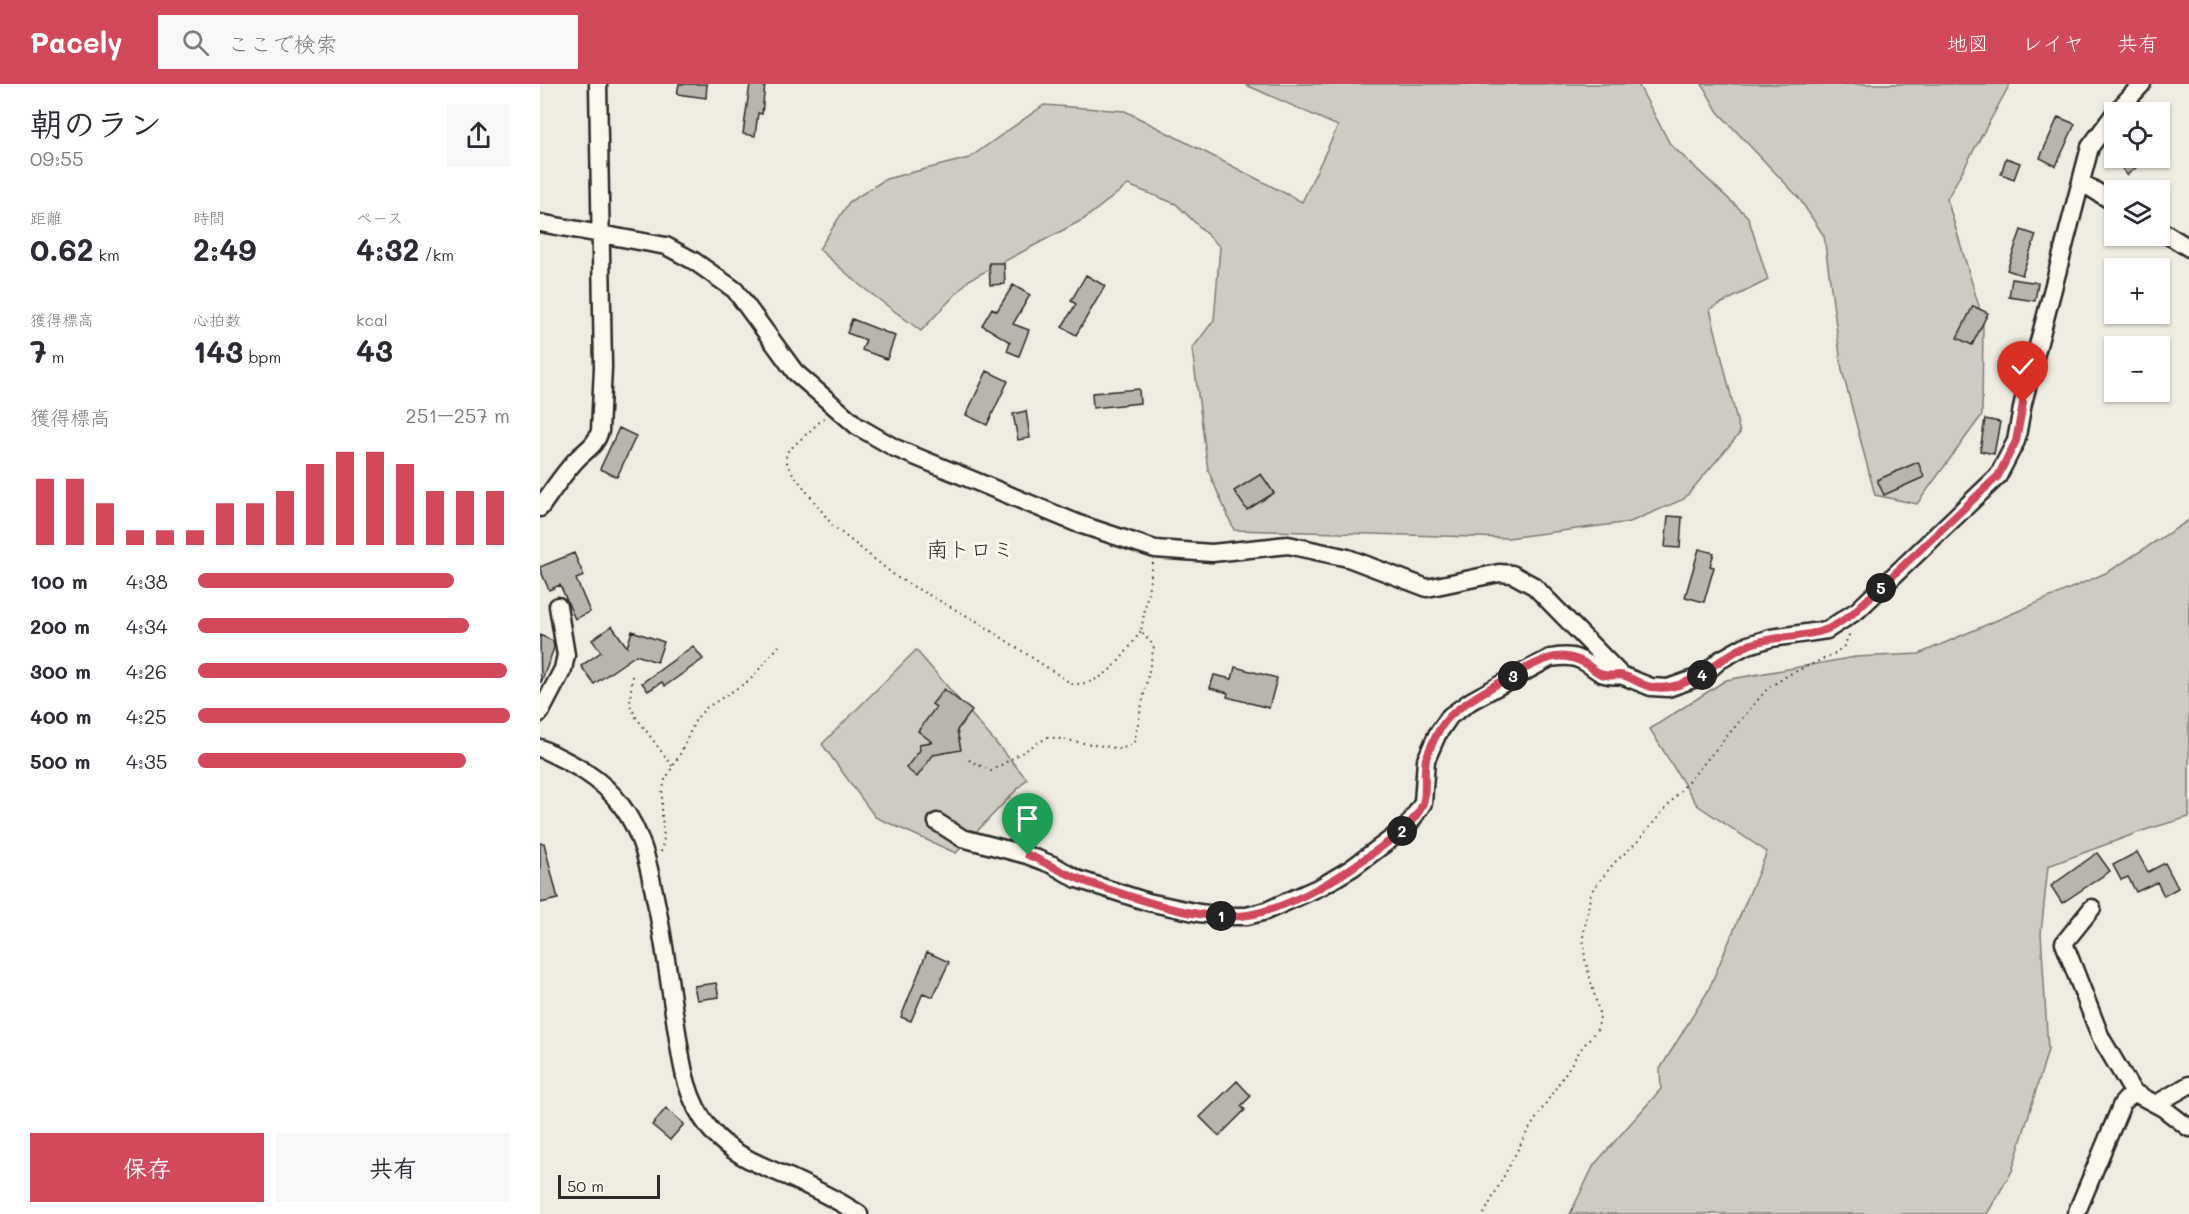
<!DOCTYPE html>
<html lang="ja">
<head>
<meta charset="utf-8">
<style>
  :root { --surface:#fff; --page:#f7f7f7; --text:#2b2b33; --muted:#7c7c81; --accent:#d1495b }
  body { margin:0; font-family:Mali,"Klee One",sans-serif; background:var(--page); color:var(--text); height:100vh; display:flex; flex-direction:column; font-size:22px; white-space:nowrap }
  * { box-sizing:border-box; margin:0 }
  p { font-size:20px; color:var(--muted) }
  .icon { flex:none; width:33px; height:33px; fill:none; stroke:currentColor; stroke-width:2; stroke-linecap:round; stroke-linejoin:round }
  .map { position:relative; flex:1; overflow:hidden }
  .side { display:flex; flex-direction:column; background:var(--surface); width:540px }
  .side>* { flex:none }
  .buttons { position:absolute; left:1564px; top:18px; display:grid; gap:12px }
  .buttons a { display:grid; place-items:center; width:66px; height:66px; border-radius:0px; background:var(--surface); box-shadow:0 2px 4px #0004; font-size:30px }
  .scale { position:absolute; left:18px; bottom:15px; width:102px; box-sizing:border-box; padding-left:6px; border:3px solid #2b2b2b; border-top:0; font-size:16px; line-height:21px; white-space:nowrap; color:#2b2b2b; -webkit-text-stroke:4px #fbf7ec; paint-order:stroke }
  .pin { position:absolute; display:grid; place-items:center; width:51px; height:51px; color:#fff; margin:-62px -26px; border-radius:50% 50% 50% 0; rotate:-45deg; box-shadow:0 0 6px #0007 }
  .pin .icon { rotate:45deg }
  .km { position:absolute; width:30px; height:30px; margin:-15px; border-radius:50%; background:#222; color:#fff; font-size:16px; line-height:30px; text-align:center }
  .round { display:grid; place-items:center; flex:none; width:63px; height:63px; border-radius:0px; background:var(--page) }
  .summary { display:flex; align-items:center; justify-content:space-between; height:102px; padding:0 30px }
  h1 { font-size:33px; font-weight:800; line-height:45px }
  .figures { display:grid; grid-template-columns:repeat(3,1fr); gap:9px; height:102px; padding:6px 30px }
  .figures div { display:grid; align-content:center }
  .figures b { font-size:30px; font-weight:800 }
  .figures small { font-size:16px; font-weight:400 }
  .figures p { font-size:16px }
  .chart { height:168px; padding:12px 30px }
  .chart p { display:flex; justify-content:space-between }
  .chart svg { width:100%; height:108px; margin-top:6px; stroke:var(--accent); stroke-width:6 }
  .button { display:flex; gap:12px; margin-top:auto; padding:12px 30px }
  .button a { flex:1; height:69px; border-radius:0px; background:var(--accent); color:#fff; font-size:24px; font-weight:800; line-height:69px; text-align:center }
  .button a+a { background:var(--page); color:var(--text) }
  ul { padding:0 30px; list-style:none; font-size:20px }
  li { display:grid; grid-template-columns:96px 72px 1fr; align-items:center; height:45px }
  li i { height:15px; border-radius:8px; background:var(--accent) }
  header { display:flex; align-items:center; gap:36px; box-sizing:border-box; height:84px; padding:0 30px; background:var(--accent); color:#fff }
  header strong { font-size:28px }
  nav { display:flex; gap:33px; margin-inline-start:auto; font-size:21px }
  .search { width:420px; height:54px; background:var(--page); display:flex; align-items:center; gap:15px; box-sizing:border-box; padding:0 21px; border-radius:0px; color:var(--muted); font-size:22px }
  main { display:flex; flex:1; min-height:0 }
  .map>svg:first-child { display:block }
</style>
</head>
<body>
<header>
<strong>Pacely</strong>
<div class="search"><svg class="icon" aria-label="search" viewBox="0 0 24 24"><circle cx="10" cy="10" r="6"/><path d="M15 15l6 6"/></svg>ここで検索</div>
<nav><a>地図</a><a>レイヤ</a><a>共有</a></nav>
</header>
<main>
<section class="side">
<div class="summary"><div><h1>朝のラン</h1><p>09:55</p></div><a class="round"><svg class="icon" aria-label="share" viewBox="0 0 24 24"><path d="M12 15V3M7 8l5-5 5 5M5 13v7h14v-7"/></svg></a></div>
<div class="figures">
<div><p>距離</p><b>0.62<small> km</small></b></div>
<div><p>時間</p><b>2:49</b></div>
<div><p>ペース</p><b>4:32<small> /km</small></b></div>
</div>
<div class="figures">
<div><p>獲得標高</p><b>7<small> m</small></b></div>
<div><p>心拍数</p><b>143<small> bpm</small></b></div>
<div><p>kcal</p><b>43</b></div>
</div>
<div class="chart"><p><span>獲得標高</span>251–257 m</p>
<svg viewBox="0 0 160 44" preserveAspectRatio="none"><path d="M5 44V17M15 44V17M25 44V27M35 44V38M45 44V38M55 44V38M65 44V27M75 44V27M85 44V22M95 44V11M105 44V6M115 44V6M125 44V11M135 44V22M145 44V22M155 44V22"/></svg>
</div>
<ul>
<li><b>100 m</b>4:38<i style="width:82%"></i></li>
<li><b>200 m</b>4:34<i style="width:87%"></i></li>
<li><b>300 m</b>4:26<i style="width:99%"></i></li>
<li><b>400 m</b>4:25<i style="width:100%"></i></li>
<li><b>500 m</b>4:35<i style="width:86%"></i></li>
</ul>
<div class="button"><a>保存</a><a>共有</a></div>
</section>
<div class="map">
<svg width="1649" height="1130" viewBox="0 0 1649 1130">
  <rect width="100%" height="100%" fill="#eeebe0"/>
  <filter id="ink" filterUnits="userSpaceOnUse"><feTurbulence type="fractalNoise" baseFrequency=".0167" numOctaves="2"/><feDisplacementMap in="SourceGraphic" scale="12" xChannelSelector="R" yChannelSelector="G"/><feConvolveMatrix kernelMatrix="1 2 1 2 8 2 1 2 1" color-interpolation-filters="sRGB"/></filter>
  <g filter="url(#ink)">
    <path fill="#cecbc2" stroke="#7c7b76" stroke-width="1.5" d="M704 0H1098L1130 60 1208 133 1228 196 1170 225 1200 349 1144 415 1090 438 968 454 694 446 668 386 652 265 674 236 680 163 636 120 588 101 544 135 429 196 381 247 321 202 279 165 309 118 346 95 429 74 504 21 585 27 762 118 798 42Z
      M1162 0H1470L1407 115 1443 236 1442 331 1377 420 1335 411 1302 286 1284 152 1259 114 1178 28Z
      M1649 436V733L1605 746 1508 782 1501 849 1508 966 1472 1087 1447 1130H1030L1054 1081 1121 1005 1120 985 1168 907 1227 768 1157 721 1110 645 1186 596 1315 573 1379 570 1568 488Z
      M376 566 487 695 416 769 335 733 282 660Z"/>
    <path fill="#b8b5ae" stroke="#2b2b2b" stroke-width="1.5" d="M139 0H167L166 14 137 10Z
      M210 0H225L222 30 218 29 215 52 203 50Z
      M1518 33 1535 40 1516 82 1500 74Z
      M1466 74 1480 79 1474 95 1461 90Z
      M1591 74H1608L1587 91 1580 82Z
      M1481 146 1496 151 1482 191 1467 186Z
      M449 179H464L465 200 450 201Z
      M546 191 565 202 536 251 522 243 536 220 531 217Z
      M1472 195 1498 199 1495 217 1469 213Z
      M473 201 490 211 473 240 489 246 479 272 467 267 470 258 442 241 452 224 457 227Z
      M1433 222 1448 229 1432 261 1417 254Z
      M312 235 355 252 347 275 322 266 326 256 307 249Z
      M447 287 468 297 447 341 426 331Z
      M599 305 600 319 553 324 552 309Z
      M486 327 490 354 478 356 473 330Z
      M1445 335 1460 338 1454 370 1440 367Z
      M79 344 96 352 77 393 60 385Z
      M1378 378 1384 393 1344 411 1337 396Z
      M721 390 734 409 707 426 694 407Z
      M1128 432 1142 433 1140 464 1125 463Z
      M1159 465 1174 469 1170 482 1174 483 1164 518 1145 513Z
      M34 469 44 492 36 495 50 528 35 535 20 501 9 506 0 485V483Z
      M72 542 87 563 92 547 124 558 117 578 96 571 54 600 41 582 61 568 52 556Z
      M0 551 13 557 14 564 1 599Z
      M153 562 163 575 125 602 122 598 108 607 102 599Z
      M695 583 737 594 729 624 687 613 688 609 670 604 674 591 692 595Z
      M404 605 432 627 417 646 421 666 393 671 377 693 366 684 380 666 379 660 392 658 378 647 396 623 392 620Z
      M0 759H4L18 815 0 819Z
      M1597 768 1608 788 1625 779 1638 804 1624 812 1617 798 1596 808 1588 793 1581 796 1573 781Z
      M1557 769 1570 787 1522 819 1511 802Z
      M387 868 409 878 393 913 383 909 371 937 361 933Z
      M176 899 179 913 157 916 154 902Z
      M697 997 711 1012 701 1022 705 1026 679 1052 660 1033Z
      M126 1024 144 1040 130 1056 112 1041Z"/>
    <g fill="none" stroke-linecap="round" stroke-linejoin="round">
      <g stroke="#2b2b2b" stroke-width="21">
        <path id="minor" d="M1576 28 1602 0
          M1541 98 1575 119
          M0 139 126 162 154 177 195 206 255 288 317 342 355 364 539 440 615 465 672 469 748 461 808 474 887 504 959 489 972 490 994 502 1081 591 1111 603 1128 604 1162 592 1180 576 1205 562 1231 554 1287 546 1318 526 1458 392 1476 357 1483 319 1550 63 1575 29
          M1620 146 1649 164
          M0 424C12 407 24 388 39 373 49 364 56 360 60 347L63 283 58 0
          M0 629 23 585 26 571 18 522
          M0 664C30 678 61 693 81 721 103 750 109 783 116 818 125 861 130 905 137 948 142 983 147 1017 170 1045 191 1071 222 1082 251 1094 275 1105 298 1116 319 1130
          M397 738 422 754 487 771 513 781 537 795 608 818 659 829 686 832H707L726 827 782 802 812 784 867 743 883 719 886 676 897 651 910 632 931 617 1010 574C1019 573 1029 571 1038 575 1057 582 1057 594 1081 591
          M1552 824 1524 859 1561 954 1593 1008 1623 1024 1649 1044
          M1616 1020 1649 1001
          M1536 1130 1582 1020 1593 1008"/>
      </g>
      <path stroke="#2b2b2b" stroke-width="2" stroke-dasharray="1.5 4.5" stroke-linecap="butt" d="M284 334 248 367 246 373 248 383 293 442 358 494 438 538 532 600C567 601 583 572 601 547
        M92 592 90 621 96 633 132 682
        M429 676 451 687 508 653 581 665 594 659 614 562 601 547 613 479
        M121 768 124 754 122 733V709L125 696 140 670 156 635 166 624 210 596 239 562
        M944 1130 986 1050 1041 965 1058 944 1060 932 1045 875 1043 853 1051 808 1074 779 1097 758 1228 604 1250 590 1294 570 1304 562 1310 549"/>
      <use href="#minor" stroke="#fbf7ec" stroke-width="16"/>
    </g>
  </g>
  <g fill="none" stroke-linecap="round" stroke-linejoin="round" filter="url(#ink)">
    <g stroke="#fff" stroke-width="12">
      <path id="route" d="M488 771C505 778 520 787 537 794 548 799 562 803 574 807 613 820 667 838 708 831 745 825 793 798 823 776 841 763 876 741 883 719 887 709 883 688 886 675 891 661 899 643 910 632 925 617 986 582 1007 575 1021 570 1037 573 1049 582 1053 585 1056 588 1061 590 1067 593 1073 591 1080 591 1091 592 1101 602 1112 603 1149 609 1173 577 1204 563 1230 551 1259 555 1285 546 1294 543 1303 536 1311 531L1458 392 1476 357 1483 319"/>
    </g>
    <use href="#route" stroke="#d1495b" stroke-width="8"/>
  </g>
  <g text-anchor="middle" stroke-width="6" stroke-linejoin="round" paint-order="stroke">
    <g font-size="22" fill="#2b2b2b" stroke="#fbf7ec">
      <text x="430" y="473">南トロミ</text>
    </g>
  </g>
</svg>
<div class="buttons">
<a><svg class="icon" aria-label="locate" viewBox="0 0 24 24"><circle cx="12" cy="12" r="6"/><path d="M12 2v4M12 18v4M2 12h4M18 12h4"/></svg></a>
<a><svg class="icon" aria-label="layers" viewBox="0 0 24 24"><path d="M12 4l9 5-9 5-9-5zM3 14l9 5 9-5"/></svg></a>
<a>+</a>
<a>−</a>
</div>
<div class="scale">50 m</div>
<div class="pin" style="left:488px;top:771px;background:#1e9e55"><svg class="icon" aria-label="arrive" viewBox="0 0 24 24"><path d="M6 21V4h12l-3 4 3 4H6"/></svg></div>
<div class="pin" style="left:1483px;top:319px;background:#d93025"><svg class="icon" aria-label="check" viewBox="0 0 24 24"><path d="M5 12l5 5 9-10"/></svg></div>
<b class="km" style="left:681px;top:832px">1</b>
<b class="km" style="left:862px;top:747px">2</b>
<b class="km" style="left:973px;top:592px">3</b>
<b class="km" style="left:1162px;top:591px">4</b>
<b class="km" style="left:1341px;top:504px">5</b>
</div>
</main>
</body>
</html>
